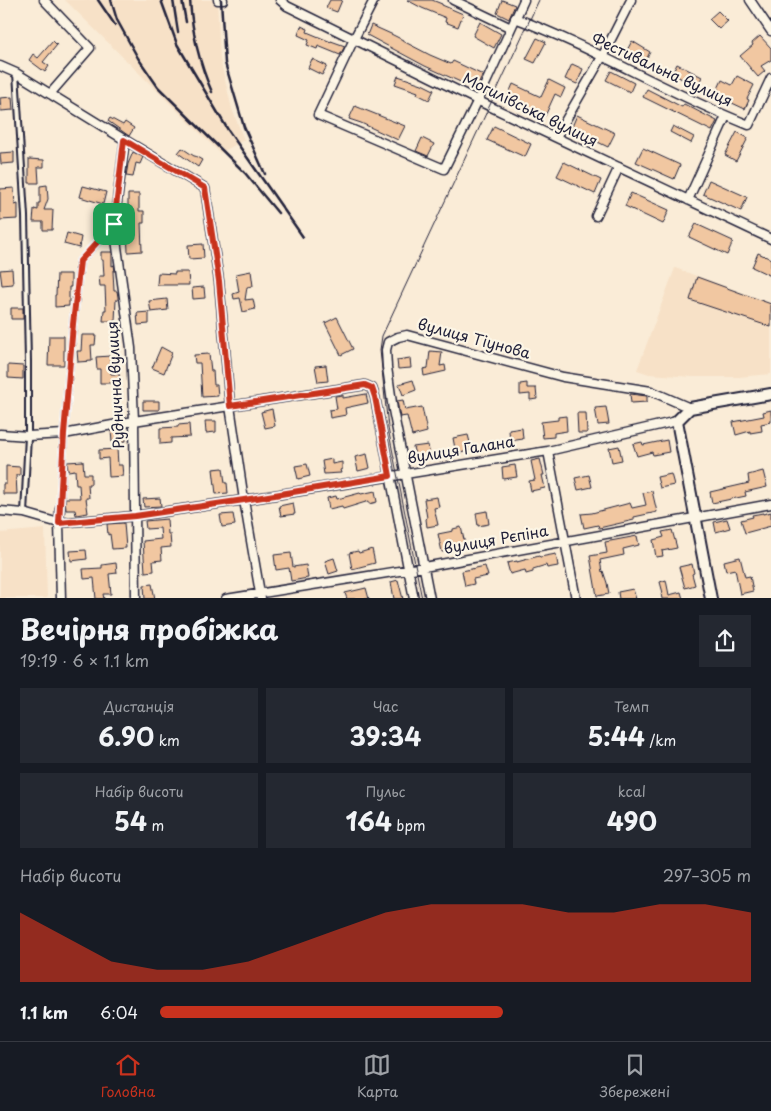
<!DOCTYPE html>
<html lang="uk">
<head>
<meta charset="utf-8">
<style>
  :root { --surface:#171b24; --page:#242831; --text:#f1f3f6; --muted:#9ea1a6; --line:#363941; --accent:#c8321e }
  body { margin:0; font-family:"Playpen Sans",sans-serif; background:var(--page); color:var(--text); height:100vh; display:flex; flex-direction:column; font-size:19px; white-space:nowrap }
  * { box-sizing:border-box; margin:0 }
  p { font-size:16px; color:var(--muted) }
  .icon { flex:none; width:28px; height:28px; fill:none; stroke:currentColor; stroke-width:2; stroke-linecap:round; stroke-linejoin:round }
  .map { position:relative; height:598px; overflow:hidden }
  .side { display:flex; flex-direction:column; background:var(--surface); flex:1 }
  .side>* { flex:none }
  .pin { position:absolute; display:grid; place-items:center; width:42px; height:42px; color:#fff; margin:-21px; border-radius:10px; box-shadow:0 2px 8px #0006 }
  .round { display:grid; place-items:center; flex:none; width:52px; height:52px; border-radius:0px; background:var(--page) }
  .overview { display:flex; align-items:center; justify-content:space-between; height:85px; padding:0 20px }
  h1 { font-size:28px; font-weight:700; line-height:38px }
  .figures { display:grid; grid-template-columns:repeat(3,1fr); gap:8px; height:85px; padding:5px 20px }
  .figures div { display:grid; align-content:center; border-radius:0px; background:var(--page); text-align:center }
  .figures b { font-size:25px; font-weight:700 }
  .figures small { font-size:14px; font-weight:400 }
  .figures p { font-size:14px }
  .chart { height:140px; padding:10px 20px }
  .chart p { display:flex; justify-content:space-between }
  .chart svg { width:100%; height:90px; margin-top:5px; fill:var(--accent); opacity:.7 }
  ul { padding:0 20px; list-style:none; font-size:16px }
  li { display:grid; grid-template-columns:80px 60px 1fr; align-items:center; height:38px }
  li i { height:12px; border-radius:6px; background:var(--accent) }
  .tab-bar { display:flex; justify-content:space-around; align-items:center; height:70px; border-top:1px solid var(--line); background:var(--surface); font-size:14px; color:var(--muted) }
  .tab-bar a { display:grid; justify-items:center; gap:2px }
  .tab-bar .current { color:var(--accent) }
  .map>svg:first-child { display:block }
</style>
</head>
<body>
<div class="map">
<svg width="771" height="599" viewBox="0 0 771 599">
  <rect width="100%" height="100%" fill="#faecd7"/>
  <filter id="ink" filterUnits="userSpaceOnUse"><feTurbulence type="fractalNoise" baseFrequency=".02" numOctaves="2"/><feDisplacementMap in="SourceGraphic" scale="10" xChannelSelector="R" yChannelSelector="G"/><feConvolveMatrix kernelMatrix="1 2 1 2 8 2 1 2 1" color-interpolation-filters="sRGB"/></filter>
  <g filter="url(#ink)">
    <path fill="#f7e1c7" d="M65 0H217L220 59 232 109 244 140 220 153Z
      M675 268 771 303V374L739 377H693L649 374 637 370Z
      M45 529 47 598H0V533Z"/>
    <path fill="#f1c7a1" stroke="#22223b" d="M330 0H342L337 12 326 8Z
      M407 0H432L442 4V5L463 14 458 27 445 22 446 18 422 8Z
      M502 0 515 5 509 19 497 13Z
      M718 11 728 21 719 29 709 19Z
      M480 22 501 34 494 48 473 36Z
      M371 25 391 34 403 40V41L430 55 451 64 453 61 483 75 476 89 425 66 367 35Z
      M301 26 308 29 307 32 331 42V41L345 46 340 55 318 46 317 49 307 45 309 40 298 35Z
      M760 36 771 48V60L761 66 765 71 758 77 740 56 753 45 752 43Z
      M537 38 546 42 535 63 526 59Z
      M53 41 57 45 43 62 49 66 45 72 29 60 33 54 38 58Z
      M632 41 650 52 644 64 625 54Z
      M312 59 327 66 322 75 308 68Z
      M572 64 583 69 577 84 565 79Z
      M677 64 702 77 697 86 672 74Z
      M611 71 634 83 630 92 606 80Z
      M398 76 422 84 434 90 429 100 417 94 418 92 395 84Z
      M737 76 754 85 747 99 749 100 745 109 715 95 722 80 732 85Z
      M549 80 565 88 561 97 555 94 545 116 507 98 513 84 541 97Z
      M647 89 682 107 684 104 717 121 712 131 643 97Z
      M12 97 13 110 1 111 0 98Z
      M355 106 405 126 398 140 361 123 349 119Z
      M577 115 615 133 608 147 571 129Z
      M110 118 123 125 125 122 134 128 129 136 108 121Z
      M494 126 531 144 525 157 487 140Z
      M673 126 694 137 691 143 670 132Z
      M737 132 748 138 736 161 725 155Z
      M422 138 434 144 428 156 416 151Z
      M182 148 194 156H195L202 160 198 167 178 153Z
      M643 148 680 165 674 179 636 162Z
      M14 152V163L1 164 0 153Z
      M133 152 143 157 140 164 136 163 133 177 126 176 128 164Z
      M29 159 44 160V167H38L39 183H29Z
      M564 162 601 180 595 194 557 176Z
      M709 180 747 197 741 211 703 194Z
      M47 185 48 199 44 210H53L52 230H43V222H33L34 209 38 210V203H40V186Z
      M83 186 106 192 103 204 80 197Z
      M14 188 15 205 18 204V219L0 220V189Z
      M631 193 669 210 663 224 625 206Z
      M128 194H139V211H144V223H141L142 251 128 252 127 231H131V207H128Z
      M696 224 733 241 727 255 689 237Z
      M67 233 81 237 79 248 64 244Z
      M203 244 204 258 189 259 188 245Z
      M101 252H112V266L114 265 115 271H113L114 291H117L118 297V300H116L115 321H103L104 310H106L105 286H100L99 276H104L103 260H101Z
      M758 253 771 259V276L752 267Z
      M12 269 13 284 2 285 0 270Z
      M251 271 253 286 247 287 245 300 253 299 255 309 243 312 240 298 234 299 233 294 239 292 236 274Z
      M175 272H188L189 285H157L158 273 175 274Z
      M57 274H71V287H69V306L55 307V295H56Z
      M697 277 771 304V327L690 300Z
      M204 287 205 298 193 299 192 288Z
      M167 299 168 310 151 312 149 301Z
      M11 308H23V319H11Z
      M149 312V324L138 325 137 313Z
      M337 317 353 349 341 355 325 323Z
      M82 335H96L95 345H91L92 361 78 362 77 351H81Z
      M49 336H64V365H48Z
      M161 347 172 353 164 373 152 368Z
      M430 351 442 352 440 366 445 365 446 371 424 376 423 369 428 368Z
      M209 354 211 371H213L214 385H217L218 396 202 397 200 363H195L194 355Z
      M110 356 111 374H119L120 383H100V369H97L96 357Z
      M410 358 411 368 398 369 397 360Z
      M8 365 23 366V379L8 378Z
      M326 365 328 381 318 382 315 366Z
      M413 380 416 390 403 395 399 384Z
      M527 383V388H536L537 399 530 400V394L520 395V384Z
      M366 394 368 403 345 408 346 415 330 418 329 410 337 409 335 396 343 395V398Z
      M630 394 647 396V402L631 403Z
      M403 400 405 410 422 407 427 432 412 436 407 416 400 417 397 401Z
      M143 401H159V410H143Z
      M606 407 609 424 598 425 595 408Z
      M272 409 275 426 265 428 261 412Z
      M771 410V422L761 424 762 431 750 433V431L736 435 733 422 764 416 763 412Z
      M577 413H586L587 433H578Z
      M566 416 567 431 554 433V437L543 438 541 422 558 420V417Z
      M205 421H216V432L206 433Z
      M189 424 190 437 171 438V443L160 444V428L178 427V425Z
      M125 428 126 441 112 442 111 431Z
      M522 428 523 439 510 441 509 430Z
      M468 435 472 450 456 454 453 438Z
      M667 440 669 452 653 455 652 452 637 456 633 444 642 442 643 445Z
      M428 445 430 457 416 459 413 447Z
      M619 446 622 460 612 462 609 448Z
      M117 449 118 465H122L123 476 109 477 108 458 99 459V450Z
      M367 454 370 468 358 471 355 457Z
      M332 459V464L342 462V469L340 470 341 473 324 474 322 461Z
      M540 459 544 475H542L545 488 531 491 529 481 535 480 531 461Z
      M83 461 84 474H91V484H88L89 498H86L88 513 76 515 75 510H66L65 498H80L79 485H76L75 470 68 471 67 462Z
      M307 464 310 476 298 479 295 466Z
      M515 465 517 477 503 479 502 467Z
      M6 466 20 467V475H16L17 494H3V484H6Z
      M223 468 225 483H227L228 493 216 494 213 469Z
      M763 471 767 487 745 492 746 496 712 503 710 492 749 483 748 475Z
      M671 474 674 485 660 488 657 477Z
      M589 475 592 487 578 490 575 478Z
      M375 491 377 502 369 504V501L343 509 342 506 329 509 327 498 336 496 337 499 360 493 361 494Z
      M652 491 657 512 634 517V520L599 528 598 525 584 528 581 514 592 513 630 503 632 508 646 505 643 493Z
      M437 497 439 507 434 508 438 525 427 527 426 519 427 518 424 499Z
      M160 498 161 506 144 507 143 499Z
      M293 503 295 514 281 516 279 506Z
      M487 511 489 524 478 526 476 513Z
      M771 512V526L745 533 741 520 753 517 752 515 763 513V514Z
      M233 514 235 525 222 527 220 515Z
      M167 519 168 534H170L171 547 161 548 162 560 153 561 154 571 145 572 143 541 161 539 160 528 146 529 145 521Z
      M727 519 730 528 716 532 714 522Z
      M124 523 126 548 112 549 110 534 108 535 107 524Z
      M461 527 466 548 442 552 438 534 453 531V529Z
      M672 530 677 548 662 551 663 556 656 557 653 540 664 537 662 532Z
      M637 536 639 545 623 549 624 555 600 560 602 572 603 571 607 583 609 594 597 596 590 556 607 553 605 542Z
      M372 549 375 563 352 569 349 553 358 551 359 553Z
      M86 550 87 559 71 561 70 551Z
      M291 553 293 567 306 565 308 578 291 581 289 568 276 570 274 555Z
      M556 554 558 566 547 568 546 565 533 569V572L526 574 525 570 510 574 507 563 517 561V562L539 556 540 557Z
      M740 557 745 577 750 576 753 591 740 594 735 569 726 571 724 561Z
      M334 558 338 571 329 574 325 561Z
      M116 563 117 573 109 574 111 594H103L104 599H96L94 578 84 579 83 569 102 568V565Z
      M692 564 694 573 692 574 695 585 685 588 679 567Z
      M485 566 488 576 473 579 474 584 465 586 462 571Z
      M398 580 403 599H394L391 582Z
      M666 580 669 595 681 592 683 599H662L661 593H663L660 582Z
      M152 584 155 599H145L144 585Z
      M366 588 369 599H347L345 593Z
      M633 589 636 599H619L618 592Z"/>
    <g fill="none" stroke-linecap="round" stroke-linejoin="round">
      <g stroke="#22223b" stroke-width="8">
        <path id="service" d="M16 73 25 216 28 361V436L24 513
          M60 508 64 434 73 324 80 261 113 226"/>
      </g>
      <g stroke="#22223b" stroke-width="11">
        <path id="minor" d="M44 0 90 48 50 94
          M218 0H223
          M280 0 287 6 489 106 771 239
          M374 0 354 39 318 115 444 169 478 100 524 0
          M453 0 511 28
          M750 0 771 31
          M515 18C595 48 669 94 749 125L771 78
          M0 66 16 73 125 140 205 188 219 281 230 406 244 500 261 599
          M556 137 602 57 631 0
          M125 140 114 225 131 348 134 421 136 599
          M688 200 726 116
          M596 216 619 167
          M0 434 28 436 64 434 134 421 365 385 372 388 375 397 414 599
          M548 451 576 599
          M60 508 59 523 61 599
          M0 511 24 513 59 523 135 516 244 500 548 451 677 421
          M226 599 424 567 771 504
          M430 599 393 410 387 367 386 350 388 342 398 337 407 335 563 377 651 391 690 408"/>
      </g>
      <g stroke="#22223b" stroke-width="14">
        <path id="tertiary" d="M711 599 677 421 690 408 771 394"/>
      </g>
      <use href="#service" stroke="#fcf5e5" stroke-width="4"/>
      <use href="#minor" stroke="#fcf5e5" stroke-width="8"/>
      <use href="#tertiary" stroke="#fcf5e5" stroke-width="10"/>
      <path stroke="#22223b" stroke-width="1" d="M422 599 388 428 380 350 382 336 539 0"/>
      <path stroke="#22223b" stroke-width="2.5" d="M98 0 115 25
        M111 0 117 20 138 58 158 87 245 173 278 213
        M161 0 177 44 228 130 303 237
        M173 0 178 32
        M182 0 186 22
        M190 0C192 31 199 63 212 92
        M221 0 225 63 244 127 265 174"/>
    </g>
  </g>
  <g fill="none" stroke-linecap="round" stroke-linejoin="round" filter="url(#ink)">
    <g stroke="#fff" stroke-width="10">
      <path id="route" d="M124 140 205 188 219 281 230 406 365 385 372 388 375 397 390 476 244 500 135 516 59 523 64 434 73 324 80 261 114 224Z"/>
    </g>
    <use href="#route" stroke="#c8321e" stroke-width="6"/>
  </g>
  <g text-anchor="middle" stroke-width="4.5" stroke-linejoin="round" paint-order="stroke">
    <g font-size="15" fill="#22223b" stroke="#fcf5e5">
      <text transform="translate(662 70) rotate(25)" y="5">Фестивальна вулиця</text>
      <text transform="translate(530 110) rotate(26)" y="5">Могилівська вулиця</text>
      <text transform="translate(474 339) rotate(15)" y="5">вулиця Тіунова</text>
      <text transform="translate(116 385) rotate(-93)" y="5">Руднична вулиця</text>
      <text transform="translate(461 450) rotate(-9)" y="5">вулиця Галана</text>
      <text transform="translate(496 540) rotate(-10)" y="5">вулиця Рєпіна</text>
    </g>
  </g>
</svg>
<div class="pin" style="left:114px;top:224px;background:#1e9e55"><svg class="icon" aria-label="arrive" viewBox="0 0 24 24"><path d="M6 21V4h12l-3 4 3 4H6"/></svg></div>
</div>
<section class="side">
<div class="overview"><div><h1>Вечірня пробіжка</h1><p>19:19 · 6 × 1.1 km</p></div><a class="round"><svg class="icon" aria-label="share" viewBox="0 0 24 24"><path d="M12 15V3M7 8l5-5 5 5M5 13v7h14v-7"/></svg></a></div>
<div class="figures">
<div><p>Дистанція</p><b>6.90<small> km</small></b></div>
<div><p>Час</p><b>39:34</b></div>
<div><p>Темп</p><b>5:44<small> /km</small></b></div>
</div>
<div class="figures">
<div><p>Набір висоти</p><b>54<small> m</small></b></div>
<div><p>Пульс</p><b>164<small> bpm</small></b></div>
<div><p>kcal</p><b>490</b></div>
</div>
<div class="chart"><p><span>Набір висоти</span>297–305 m</p>
<svg viewBox="0 0 160 44" preserveAspectRatio="none"><path d="M0 44V10L10 22L20 34L30 38L40 38L50 34L60 26L70 18L80 10L90 6L100 6L110 6L120 10L130 10L140 6L150 6L160 10V44z"/></svg>
</div>
<ul>
<li><b>1.1 km</b>6:04<i style="width:58%"></i></li>
</ul>
</section>
<nav class="tab-bar">
<a class="current"><svg class="icon" aria-label="home" viewBox="0 0 24 24"><path d="M3 11l9-7 9 7M6 9v11h12V9"/></svg>Головна</a>
<a><svg class="icon" aria-label="map" viewBox="0 0 24 24"><path d="M3 6l6-2 6 2 6-2v14l-6 2-6-2-6 2zM9 4v14M15 6v14"/></svg>Карта</a>
<a><svg class="icon" aria-label="saved" viewBox="0 0 24 24"><path d="M7 4h10v16l-5-4-5 4z"/></svg>Збережені</a>
</nav>
</body>
</html>
